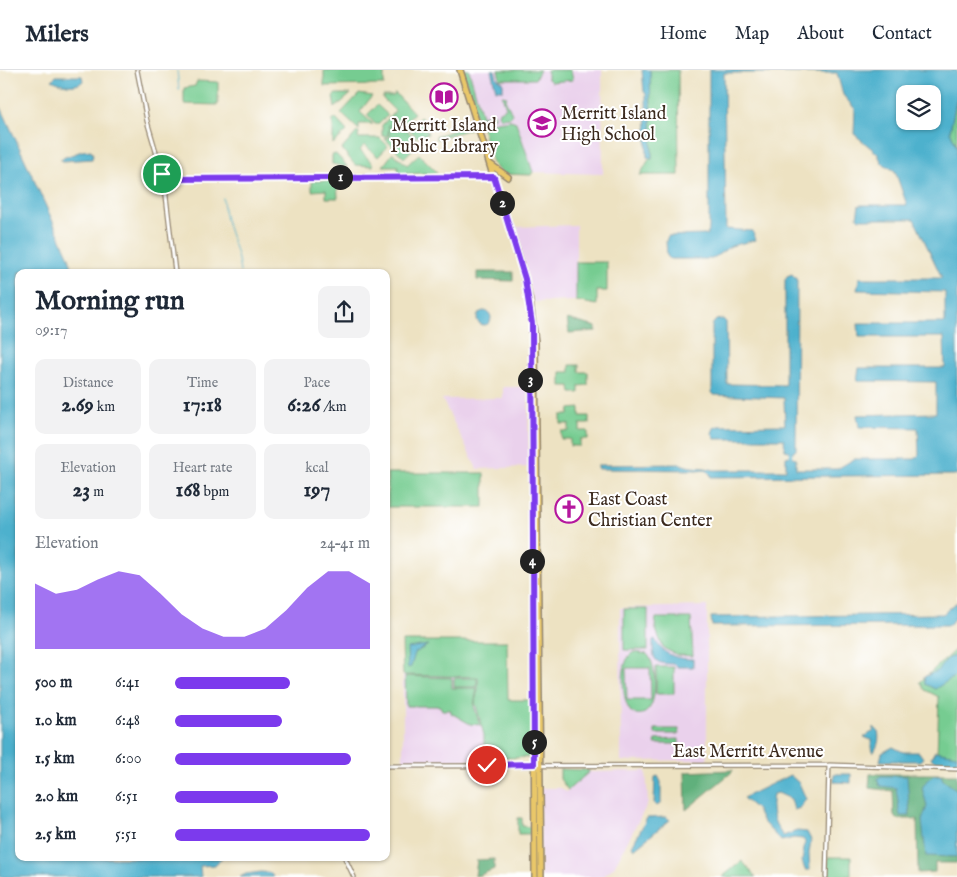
<!DOCTYPE html>
<html lang="en">
<head>
<meta charset="utf-8">
<style>
  :root { --surface:#fff; --page:#f2f2f3; --text:#1f2937; --muted:#747a83; --line:#e0e1e3; --accent:#7c3aed }
  body { margin:0; font-family:"IM FELL English",serif; background:var(--page); color:var(--text); height:100vh; display:flex; flex-direction:column; font-size:19px; white-space:nowrap }
  * { box-sizing:border-box; margin:0 }
  p { font-size:16px; color:var(--muted) }
  .icon { flex:none; width:28px; height:28px; fill:none; stroke:currentColor; stroke-width:2; stroke-linecap:round; stroke-linejoin:round }
  .map { position:relative; flex:1; overflow:hidden }
  .drawer { position:absolute; left:15px; top:199px; width:375px; height:592px; display:flex; flex-direction:column; background:var(--surface); border-radius:10px; box-shadow:0 1px 4px #0004 }
  .drawer>* { flex:none }
  .fabs { position:absolute; left:896px; top:15px; display:grid; gap:10px }
  .fabs a { display:grid; place-items:center; width:45px; height:45px; border-radius:10px; background:var(--surface); box-shadow:0 1px 4px #0004; font-size:25px }
  .pin { position:absolute; display:grid; place-items:center; width:42px; height:42px; color:#fff; margin:-21px; border:2px solid #fff; border-radius:50%; box-shadow:0 1px 5px #0007 }
  .km { position:absolute; width:25px; height:25px; margin:-12px; border-radius:50%; background:#222; color:#fff; font-size:14px; line-height:25px; text-align:center }
  .round { display:grid; place-items:center; flex:none; width:52px; height:52px; border-radius:10px; background:var(--page) }
  .summary { display:flex; align-items:center; justify-content:space-between; height:85px; padding:0 20px }
  h1 { font-size:28px; font-weight:700; line-height:38px }
  .metrics { display:grid; grid-template-columns:repeat(3,1fr); gap:8px; height:85px; padding:5px 20px }
  .metrics div { display:grid; align-content:center; border-radius:10px; background:var(--page); text-align:center }
  .metrics b { font-size:21px; font-weight:700 }
  .metrics small { font-size:14px; font-weight:400 }
  .metrics p { font-size:14px }
  .chart { height:140px; padding:10px 20px }
  .chart p { display:flex; justify-content:space-between }
  .chart svg { width:100%; height:90px; margin-top:5px; fill:var(--accent); opacity:.7 }
  ul { padding:0 20px; list-style:none; font-size:16px }
  li { display:grid; grid-template-columns:80px 60px 1fr; align-items:center; height:38px }
  li i { height:12px; border-radius:6px; background:var(--accent) }
  header { display:flex; align-items:center; gap:30px; box-sizing:border-box; height:70px; padding:0 25px; background:var(--surface); border-bottom:1px solid var(--line) }
  header strong { font-size:24px }
  nav { display:flex; gap:28px; margin-inline-start:auto; font-size:18px }
  .map>svg:first-child { display:block }
</style>
</head>
<body>
<header>
<strong>Milers</strong>
<nav><a>Home</a><a>Map</a><a>About</a><a>Contact</a></nav>
</header>
<div class="map">
<svg width="957" height="807" viewBox="0 0 957 807">
  <rect width="100%" height="100%" fill="#fff"/>
  <filter id="ink" filterUnits="userSpaceOnUse"><feTurbulence type="fractalNoise" baseFrequency=".02" numOctaves="2"/><feDisplacementMap in="SourceGraphic" scale="10" xChannelSelector="R" yChannelSelector="G"/><feConvolveMatrix kernelMatrix="1 2 1 2 8 2 1 2 1" color-interpolation-filters="sRGB"/></filter>
  <filter id="wash" filterUnits="userSpaceOnUse"><feTurbulence type="fractalNoise" baseFrequency=".0096" numOctaves="4" result="noise"/><feDisplacementMap in="SourceGraphic" scale="20" xChannelSelector="R" yChannelSelector="G"/><feGaussianBlur stdDeviation="1.12" result="paint"/><feColorMatrix in="noise" values="0 0 0 0 0 0 0 0 0 0 0 0 0 0 0 0 0 1.4 0 .05"/><feComposite in="paint" operator="in"/></filter>
  <g filter="url(#wash)">
    <rect width="100%" height="100%" fill="#ede2c2"/>
    <path fill="#ead1ec" d="M467 0H602L603 104 531 102 494 87Z
      M576 155V231L534 232 514 157Z
      M503 317H528L529 397 477 399 442 329 503 328Z
      M707 536V690L621 691 620 538Z
      M403 605 478 607V619L475 632 484 665V689L403 692Z
      M646 701 648 733 614 797 602 807H541L540 718H561L566 722 589 702Z"/>
    <path fill="#76cc91" stroke="#587b58" fill-rule="evenodd" d="M324 0H384V15L324 16Z
      M463 0H469L482 46 494 43 495 47H476Z
      M498 0H540L535 9H500Z
      M547 0H571L573 10 551 12 547 8Z
      M650 0H678L679 105H640L649 89H652Z
      M197 11 218 12V35L184 34V18L195 16Z
      M395 23 414 43 402 55 416 69 411 75 414 78 404 88 384 68H389V54L388 66H382V55L395 41 383 29V26H394Z
      M336 24H351L335 38 333 26Z
      M359 24 372 26 360 42 373 54H359V60L341 43Z
      M502 25 507 26 505 29 512 44 510 47 501 48 498 45 499 41 506 38Z
      M957 27V77L950 61Z
      M377 35 388 45 379 54H375L367 45Z
      M420 47 423 49 428 64 417 67 409 59Z
      M333 49H336L347 61 333 74Z
      M511 50 516 52 533 102 531 105 502 104 492 93 481 54Z
      M469 55 470 59 436 69V66Z
      M357 62H359L358 68H380L388 76 378 87 365 75 360 80 373 94V96L355 95 342 79Z
      M393 83 407 95 419 84 438 103 398 104V96H383Z
      M336 84 346 95 347 97 332 94V85Z
      M337 110 338 128H326V120L312 121V111Z
      M576 192H607V221H597V235L576 231Z
      M570 295H579V302H588V315L579 316V323H571L570 316H561V302H570Z
      M580 338V346H589V354H580V361H588V369H580V376H570V369H561V361H569V354H561V345H569L570 339Z
      M387 403H484V437H388Z
      M624 539H648V580H624Z
      M656 548H691L693 586 677 585 663 578 655 557Z
      M402 571H507L508 630H533L534 687 484 689V665L475 632 478 619V607L403 605Z
      M957 578V686H937L939 627 925 620 920 612Z
      M634 582 647 584C659 595 660 657 631 642 621 631 619 588 634 582ZM626 598H650L651 630H627Z
      M656 597H674V624H656Z
      M405 606 452 608V618H477L474 636 480 655 470 654 451 643V640H442L440 636H406Z
      M454 608H477V617H454Z
      M655 659H679V664H655Z
      M679 669V674H655L656 670Z
      M560 699 585 700H589V702L568 720 560 709Z
      M518 748H522V756L531 757V764H518Z
      M828 787H851V806H828Z
      M742 791 756 807H722Z"/>
    <path fill="#60b07b" stroke="#4e6d4c" d="M477 202H513V211L477 210Z
      M567 249 596 257V261L569 263Z
      M733 700 732 702 686 740 685 702Z
      M870 704H957V793H935V802L918 803 917 749H897L894 745 893 721 869 718Z
      M494 789V799L480 805 475 806 477 790Z"/>
    <path fill="#4eb1cd" stroke="#446e76" fill-rule="evenodd" d="M491 0H495L497 8 503 12V20H496Z
      M642 0H650L652 89 647 87 646 24 644 22Z
      M709 0H957V27L950 61 957 77V405L711 407 710 404 706 400 598 399V395L681 394C691 399 702 396 714 400H786V387L789 386 796 388V399H837L854 389H915L919 385 918 358 859 357 857 345 936 343V312L857 311 859 298H945L944 267H859L858 254 860 253H945V222L857 220 859 208H942L914 149H859L857 147 859 135H907L895 101 882 93 877 83 854 64 855 39 843 25 837 3H724L726 159 753 161 755 170 731 176 712 189H670L667 186 666 171 668 166 707 165 709 159ZM905 24H932V51H905Z
      M56 6H82L83 11C76 19 59 14 52 10Z
      M0 35 69 187 73 202H19V788H222L215 795 200 796 201 807H0Z
      M91 80 93 85 92 89 63 91 60 89 82 81Z
      M792 204 797 210 796 380 793 382 785 380 784 369H715L712 363 714 358 718 356 785 355 784 328 714 325 712 322V255L716 250 723 249 726 252 727 314 785 315V210L787 206Z
      M477 248a7 7 0 1 1 14 0a7 7 0 1 1-14 0Z
      M957 532V545L949 555 712 556 711 547 943 544Z
      M655 569C662 585 677 589 693 589V597H678L674 594C653 594 653 590 653 570Z
      M428 575 415 583 411 597 408 598 407 578Z
      M957 585V605L935 619 925 614 924 607 937 601 948 588Z
      M874 657 878 661C880 669 878 677 873 683L871 670 864 667 874 661Z
      M893 677 903 682H919L923 688 920 691H880L882 683Z
      M935 681 957 685V692H935L931 688Z
      M834 704H851V713L834 712Z
      M790 705 799 713 806 729 800 738 794 740 791 729 778 723 773 724C770 740 773 753 783 766L797 761 807 762 811 770 809 783 810 800H805L802 791 805 772 803 769 794 768 781 771 763 752 756 739 743 728Z
      M934 705H941L943 710 957 720V787L926 786 922 751 927 736 922 718 927 710Z
      M658 706 661 712V733L657 736 654 734 655 707Z
      M881 706H907L910 746H900L896 718 880 716 877 709Z
      M666 747 670 750 634 779 632 776 647 748Z
      M261 802 271 803 273 807H240L246 804Z"/>
    <g fill="none" stroke-linecap="round" stroke-linejoin="round">
      <path stroke="#4eb1cd" stroke-width="1" d="M177 0 179 20
        M223 128C223 155 238 176 240 202"/>
      <path stroke="#4eb1cd" stroke-width="2.5" d="M791 382V386"/>
    </g>
  </g>
  <g filter="url(#ink)">
    <g fill="none" stroke-linecap="round" stroke-linejoin="round">
      <g stroke="#948670" stroke-width="5.5">
        <path id="tertiary" d="M137 0 147 51 164 109 175 202
          M164 109 493 107
          M386 696 829 695 957 699
          M345 788 354 807
          M826 807 829 695"/>
      </g>
      <g stroke="#948670" stroke-width="8">
        <path id="primary" d="M460 0 521 194 530 232 535 272 541 807
          M490 94 508 107
          M532 263 535 807"/>
      </g>
      <use href="#tertiary" stroke="#fff" stroke-width="3"/>
      <use href="#primary" stroke="#e9c769" stroke-width="5"/>
    </g>
  </g>
  <g fill="none" stroke-linecap="round" stroke-linejoin="round" filter="url(#ink)">
    <g stroke="#fff" stroke-width="10">
      <path id="route" d="M162 104 164 109 494 107 525 209 532 254 534 694 487 695"/>
    </g>
    <use href="#route" stroke="#7c3aed" stroke-width="6"/>
  </g>
  <defs>
    <g id="library-ring" transform="scale(1.4375)"><circle r="9.5" fill="#fff" stroke="#b5179e" stroke-width="1.5"/><path d="M-6-4Q-3-5.5-.7-3.5V5Q-3 3-6 4ZM6-4Q3-5.5 .7-3.5V5Q3 3 6 4Z" fill="#b5179e"/></g>
    <g id="school-ring" transform="scale(1.4375)"><circle r="9.5" fill="#fff" stroke="#b5179e" stroke-width="1.5"/><path d="M0-5L7-2L0 1L-7-2ZM-4 1L0 2.5L4 1V4Q0 6-4 4Z" fill="#b5179e"/></g>
    <g id="church-ring" transform="scale(1.4375)"><circle r="9.5" fill="#fff" stroke="#b5179e" stroke-width="1.5"/><path d="M-1.2-6h2.4v3.5h3.3v2.4h-3.3V6h-2.4V-.1h-3.3v-2.4h3.3Z" fill="#b5179e"/></g>
  </defs>
  <g fill-rule="evenodd">
    <use href="#library-ring" x="444" y="27"/>
    <use href="#school-ring" x="542" y="53"/>
    <use href="#church-ring" x="569" y="439"/>
  </g>
  <g text-anchor="middle" stroke-width="4" stroke-linejoin="round" paint-order="stroke">
    <g font-size="18" fill="#3b2a1e" stroke="#fff" text-anchor="start">
      <text x="561" y="49">Merritt Island<tspan x="561" dy="21">High School</tspan></text>
      <text x="444" y="61" text-anchor="middle">Merritt Island<tspan x="444" dy="21">Public Library</tspan></text>
      <text x="588" y="435">East Coast<tspan x="588" dy="21">Christian Center</tspan></text>
    </g>
    <g font-size="18" fill="#3b2a1e" stroke="#fff">
      <text x="748" y="687">East Merritt Avenue</text>
    </g>
  </g>
</svg>
<div class="fabs">
<a><svg class="icon" aria-label="layers" viewBox="0 0 24 24"><path d="M12 4l9 5-9 5-9-5zM3 14l9 5 9-5"/></svg></a>
</div>
<div class="pin" style="left:162px;top:104px;background:#1e9e55"><svg class="icon" aria-label="arrive" viewBox="0 0 24 24"><path d="M6 21V4h12l-3 4 3 4H6"/></svg></div>
<div class="pin" style="left:487px;top:695px;background:#d93025"><svg class="icon" aria-label="check" viewBox="0 0 24 24"><path d="M5 12l5 5 9-10"/></svg></div>
<b class="km" style="left:340px;top:107px">1</b>
<b class="km" style="left:502px;top:133px">2</b>
<b class="km" style="left:530px;top:310px">3</b>
<b class="km" style="left:532px;top:491px">4</b>
<b class="km" style="left:534px;top:672px">5</b>
<section class="drawer">
<div class="summary"><div><h1>Morning run</h1><p>09:17</p></div><a class="round"><svg class="icon" aria-label="share" viewBox="0 0 24 24"><path d="M12 15V3M7 8l5-5 5 5M5 13v7h14v-7"/></svg></a></div>
<div class="metrics">
<div><p>Distance</p><b>2.69<small> km</small></b></div>
<div><p>Time</p><b>17:18</b></div>
<div><p>Pace</p><b>6:26<small> /km</small></b></div>
</div>
<div class="metrics">
<div><p>Elevation</p><b>23<small> m</small></b></div>
<div><p>Heart rate</p><b>168<small> bpm</small></b></div>
<div><p>kcal</p><b>197</b></div>
</div>
<div class="chart"><p><span>Elevation</span>24–41 m</p>
<svg viewBox="0 0 160 44" preserveAspectRatio="none"><path d="M0 44V12L10 17L20 15L30 10L40 6L50 8L60 17L70 27L80 34L90 38L100 38L110 34L120 25L130 14L140 6L150 6L160 12V44z"/></svg>
</div>
<ul>
<li><b>500 m</b>6:41<i style="width:59%"></i></li>
<li><b>1.0 km</b>6:48<i style="width:55%"></i></li>
<li><b>1.5 km</b>6:00<i style="width:90%"></i></li>
<li><b>2.0 km</b>6:51<i style="width:53%"></i></li>
<li><b>2.5 km</b>5:51<i style="width:100%"></i></li>
</ul>
</section>
</div>
</body>
</html>
